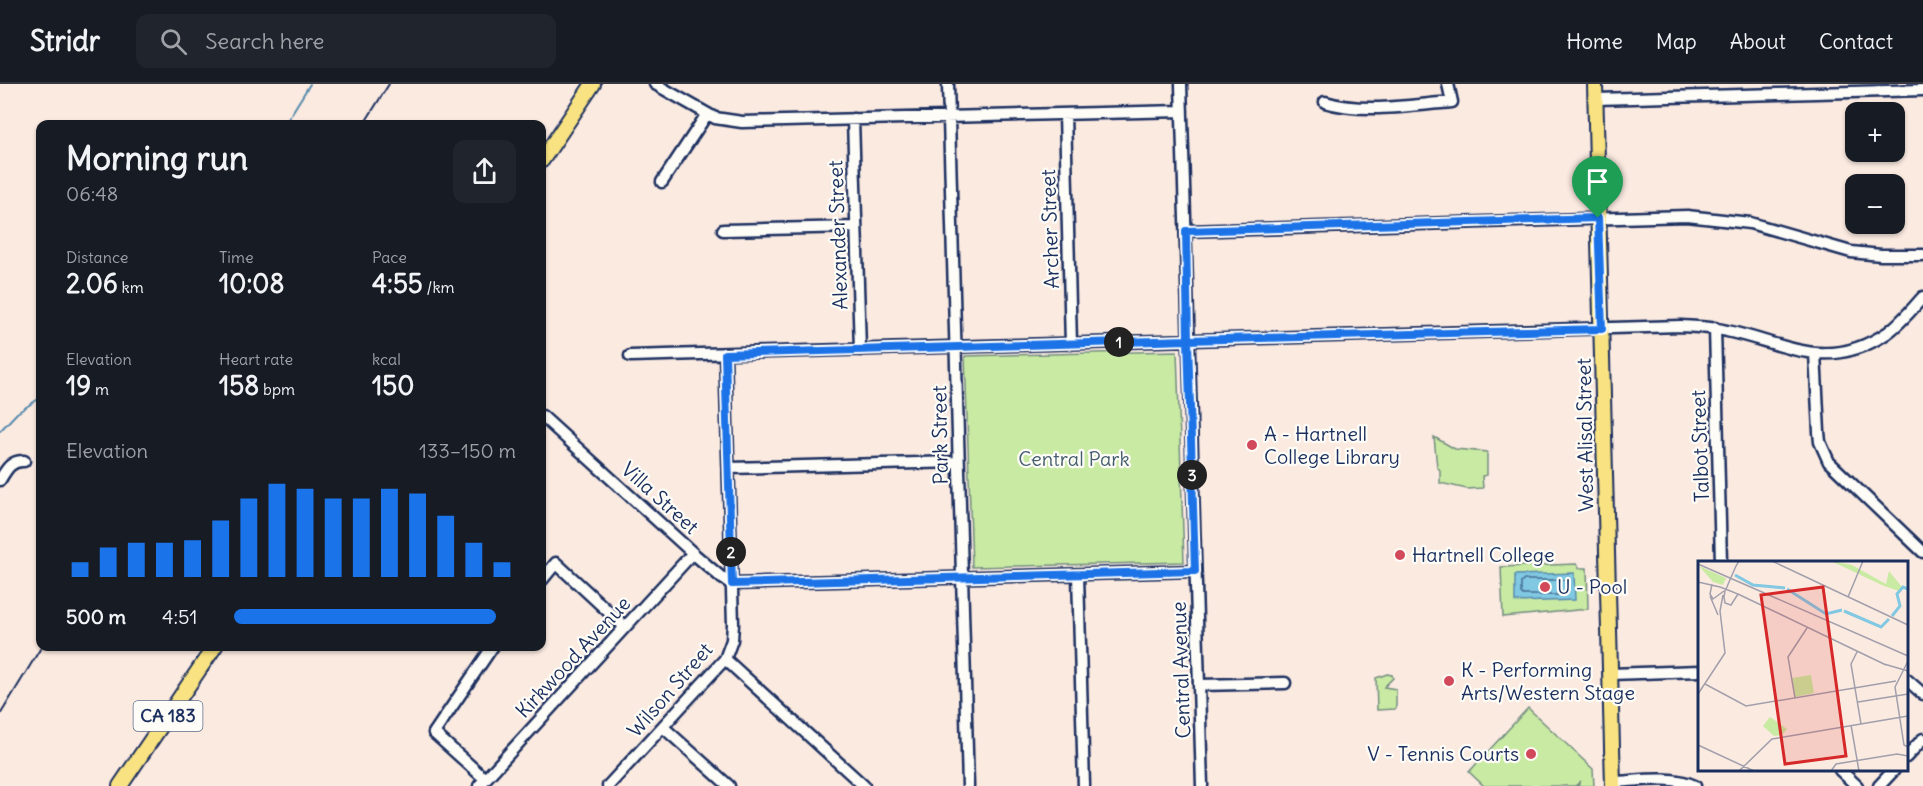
<!DOCTYPE html>
<html lang="en">
<head>
<meta charset="utf-8">
<style>
  :root { --surface:#171b24; --page:#20242c; --text:#f1f3f6; --muted:#9ea1a6; --line:#363941; --accent:#1a73e8 }
  body { margin:0; font-family:Delius,sans-serif; background:var(--page); color:var(--text); height:100vh; display:flex; flex-direction:column; font-size:22px; white-space:nowrap }
  * { box-sizing:border-box; margin:0 }
  p { font-size:20px; color:var(--muted) }
  .icon { flex:none; width:33px; height:33px; fill:none; stroke:currentColor; stroke-width:2; stroke-linecap:round; stroke-linejoin:round }
  .map { position:relative; flex:1; overflow:hidden }
  .side { position:absolute; left:36px; top:36px; width:510px; height:531px; display:flex; flex-direction:column; background:var(--surface); border-radius:12px; box-shadow:0 2px 4px #0004 }
  .side>* { flex:none }
  .tools { position:absolute; left:1845px; top:18px; display:grid; gap:12px }
  .tools a { display:grid; place-items:center; width:60px; height:60px; border-radius:12px; background:var(--surface); box-shadow:0 2px 4px #0004; font-size:30px }
  .pin { position:absolute; display:grid; place-items:center; width:51px; height:51px; color:#fff; margin:-62px -26px; border-radius:50% 50% 50% 0; rotate:-45deg; box-shadow:0 0 6px #0007 }
  .pin .icon { rotate:45deg }
  .km { position:absolute; width:30px; height:30px; margin:-15px; border-radius:50%; background:#222; color:#fff; font-size:16px; line-height:30px; text-align:center }
  .round { display:grid; place-items:center; flex:none; width:63px; height:63px; border-radius:12px; background:var(--page) }
  .headline { display:flex; align-items:center; justify-content:space-between; height:102px; padding:0 30px }
  h1 { font-size:33px; font-weight:800; line-height:45px }
  .metrics { display:grid; grid-template-columns:repeat(3,1fr); gap:9px; height:102px; padding:6px 30px }
  .metrics div { display:grid; align-content:center }
  .metrics b { font-size:26px; font-weight:800 }
  .metrics small { font-size:16px; font-weight:400 }
  .metrics p { font-size:16px }
  .chart { height:168px; padding:12px 30px }
  .chart p { display:flex; justify-content:space-between }
  .chart svg { width:100%; height:108px; margin-top:6px; stroke:var(--accent); stroke-width:6 }
  ul { padding:0 30px; list-style:none; font-size:20px }
  li { display:grid; grid-template-columns:96px 72px 1fr; align-items:center; height:45px }
  li i { height:15px; border-radius:8px; background:var(--accent) }
  header { display:flex; align-items:center; gap:36px; box-sizing:border-box; height:84px; padding:0 30px; background:var(--surface); border-bottom:2px solid var(--line) }
  header strong { font-size:28px }
  nav { display:flex; gap:33px; margin-inline-start:auto; font-size:21px }
  .search { width:420px; height:54px; background:var(--page); display:flex; align-items:center; gap:15px; box-sizing:border-box; padding:0 21px; border-radius:12px; color:var(--muted); font-size:22px }
  .map>svg:first-child { display:block }
</style>
</head>
<body>
<header>
<strong>Stridr</strong>
<div class="search"><svg class="icon" aria-label="search" viewBox="0 0 24 24"><circle cx="10" cy="10" r="6"/><path d="M15 15l6 6"/></svg>Search here</div>
<nav><a>Home</a><a>Map</a><a>About</a><a>Contact</a></nav>
</header>
<div class="map">
<svg width="1923" height="702" viewBox="0 0 1923 702">
  <rect width="100%" height="100%" fill="#fbeae0"/>
  <filter id="ink" filterUnits="userSpaceOnUse"><feTurbulence type="fractalNoise" baseFrequency=".0167" numOctaves="2"/><feDisplacementMap in="SourceGraphic" scale="12" xChannelSelector="R" yChannelSelector="G"/><feConvolveMatrix kernelMatrix="1 2 1 2 8 2 1 2 1" color-interpolation-filters="sRGB"/></filter>
  <g filter="url(#ink)">
    <path fill="#c9eaa2" stroke="#728c80" stroke-width="1.5" d="M1177 267 1184 478 972 483 965 272Z
      M1434 353 1455 365 1487 368V391L1482 392 1483 404 1467 405 1440 399V386L1437 383Z
      M1577 480 1578 484H1587L1588 525 1503 533 1501 483Z
      M1387 590 1392 591 1393 594 1384 603 1396 605V622L1395 625 1377 626 1376 594Z
      M1528 624 1593 685 1594 702H1577L1581 697 1575 702H1484L1469 688Z"/>
    <path fill="#81c8e2" stroke="#588bad" stroke-width="1.5" d="M1574 489 1575 516 1515 518V491Z"/>
    <g fill="none" stroke-linecap="round" stroke-linejoin="round">
      <path stroke="#446c93" stroke-width="1.5" d="M1524 496H1566L1568 498V508L1565 511H1523L1521 509V499Z"/>
      <path stroke="#588bad" stroke-width="2" d="M285 40 310 0
        M0 347 17 329 40 314"/>
      <g stroke="#1b2f5e" stroke-width="15">
        <path id="minor" d="M655 0 715 34 742 38 1182 27
          M948 0 968 702
          M1181 0 1202 702
          M1596 15 1923 6
          M1325 18C1364 30 1411 21 1452 18L1448 0
          M1065 30 1071 260
          M853 35 860 266
          M662 98 707 30
          M723 146 856 143
          M1186 147 1687 132 1750 139 1851 168 1881 171H1923
          M1715 244 1721 478
          M1815 269 1819 348 1820 358 1829 378 1923 468
          M630 272 1681 242C1697 243 1712 243 1727 247 1787 260 1827 289 1887 249 1901 239 1912 225 1923 213
          M542 332 695 471 722 494 732 500 1195 487
          M729 384 958 378
          M0 396C6 386 11 376 24 377
          M1078 491 1084 702
          M542 496 556 479 625 543
          M725 575 864 702
          M1610 590 1700 587
          M1906 595 1923 610
          M1200 601 1285 599
          M663 643 729 702
          M1906 673 1923 655
          M1840 686 1857 702
          M485 695 434 649 493 562
          M1613 698C1639 697 1671 691 1695 702
          M479 702 693 469
          M608 702 725 575 732 556 733 540 725 270
          M1879 702 1894 686"/>
      </g>
      <g stroke="#1b2f5e" stroke-width="18">
        <path id="major" d="M1595 0 1613 702
          M542 76 593 0
          M120 702 215 562"/>
      </g>
      <use href="#minor" stroke="#fdfcf7" stroke-width="10"/>
      <use href="#major" stroke="#f8e281" stroke-width="14"/>
      <path stroke="#1b2f5e" stroke-width="2" d="M364 40 389 0
        M0 631 42 562"/>
    </g>
  </g>
  <g fill="none" stroke-linecap="round" stroke-linejoin="round" filter="url(#ink)">
    <g stroke="#fff" stroke-width="12">
      <path id="route" d="M1598 134 1186 147 1188 256 725 270 732 500 1195 487 1188 256 1602 245 1598 134"/>
    </g>
    <use href="#route" stroke="#1a73e8" stroke-width="8"/>
  </g>
  <g fill="#d1495b" stroke="#fdfcf7" stroke-width="2">
    <circle cx="1252" cy="361" r="6"/>
    <circle cx="1400" cy="471" r="6"/>
    <circle cx="1545" cy="503" r="6"/>
    <circle cx="1449" cy="597" r="6"/>
    <circle cx="1531" cy="670" r="6"/>
  </g>
  <g text-anchor="middle" stroke-width="4.5" stroke-linejoin="round" paint-order="stroke">
    <rect fill="#fdfcf7" stroke="#5f6c8c" stroke-width="1.5" x="133.5" y="617" width="69" height="30" rx="4.5"/>
    <g font-size="18" font-weight="bold" fill="#1b2f5e">
      <text x="168" y="638">CA 183</text>
    </g>
    <g font-size="20" fill="#1b2f5e" stroke="#fdfcf7">
      <text transform="translate(1050 145) rotate(-92)" y="7">Archer Street</text>
      <text transform="translate(838 151) rotate(-92)" y="7">Alexander Street</text>
      <text transform="translate(940 351) rotate(-91)" y="7">Park Street</text>
      <text transform="translate(1585 351) rotate(-91)" y="7">West Alisal Street</text>
      <text transform="translate(1700 362) rotate(-92)" y="7">Talbot Street</text>
      <text transform="translate(660 414) rotate(42)" y="7">Villa Street</text>
      <text transform="translate(573 573) rotate(-47)" y="7">Kirkwood Avenue</text>
      <text transform="translate(1181 586) rotate(-92)" y="7">Central Avenue</text>
      <text transform="translate(670 606) rotate(-49)" y="7">Wilson Street</text>
    </g>
    <g font-size="20" fill="#1b2f5e" stroke="#fdfcf7" text-anchor="start">
      <text x="1264" y="357">A - Hartnell<tspan x="1264" dy="23">College Library</tspan></text>
      <text x="1412" y="478">Hartnell College</text>
      <text x="1557" y="510">U - Pool</text>
      <text x="1461" y="593">K - Performing<tspan x="1461" dy="23">Arts/Western Stage</tspan></text>
      <text x="1519" y="677" text-anchor="end">V - Tennis Courts</text>
    </g>
    <g font-size="20" fill="#465e6f" stroke="#fdfcf7">
      <text x="1074" y="382">Central Park</text>
    </g>
  </g>
  <g transform="translate(1698 477)">
    <rect width="210" height="210" fill="#fbeae0"/>
    <path d="M133 0 154 4 188 23 191 10 204 26 201 30 186 25ZM1 5 28 17 25 24 15 21ZM113 114 116 132 97 136 94 117ZM72 156 89 168 84 174 76 175 65 165Z" fill="#c9eaa2"/>
    <path fill="none" stroke="#81c8e2" stroke-width="3" d="M37 14 55 24 87 27M89 28 128 53 144 49M146 50 183 66 191 58M194 55 202 45 199 33 205 26 210 28"/>
    <path fill="none" stroke="#a19fac" stroke-width="1.5" d="M74 0 210 64M0 3 210 95M0 21 22 26 30 29 40 33 33 44 27 42 26 36 27 30 29 26 31 21 38 5 41 0M14 23 12 33 15 38 26 30M40 33 188 104M12 35 20 54M150 36 165 0M159 91 153 103 163 163M210 100 197 126 206 184 210 186M186 103 210 110M7 123 48 145 198 120M0 133 27 92 22 50 25 34M97 137 90 96 109 67M160 141 210 133M153 164 161 210M0 184 56 210M41 210 74 178 210 155M133 210 138 203 199 193 210 195"/>
    <path fill="#d62828" fill-opacity="0.15" stroke="#d62828" stroke-width="3" d="M125 26 148 195 87 203 63 34Z"/>
    <rect width="210" height="210" fill="none" stroke="#1b2f5e" stroke-width="3"/>
  </g>
</svg>
<div class="tools">
<a>+</a>
<a>−</a>
</div>
<div class="pin" style="left:1598px;top:134px;background:#1e9e55"><svg class="icon" aria-label="arrive" viewBox="0 0 24 24"><path d="M6 21V4h12l-3 4 3 4H6"/></svg></div>
<b class="km" style="left:1119px;top:258px">1</b>
<b class="km" style="left:731px;top:468px">2</b>
<b class="km" style="left:1192px;top:391px">3</b>
<section class="side">
<div class="headline"><div><h1>Morning run</h1><p>06:48</p></div><a class="round"><svg class="icon" aria-label="share" viewBox="0 0 24 24"><path d="M12 15V3M7 8l5-5 5 5M5 13v7h14v-7"/></svg></a></div>
<div class="metrics">
<div><p>Distance</p><b>2.06<small> km</small></b></div>
<div><p>Time</p><b>10:08</b></div>
<div><p>Pace</p><b>4:55<small> /km</small></b></div>
</div>
<div class="metrics">
<div><p>Elevation</p><b>19<small> m</small></b></div>
<div><p>Heart rate</p><b>158<small> bpm</small></b></div>
<div><p>kcal</p><b>150</b></div>
</div>
<div class="chart"><p><span>Elevation</span>133–150 m</p>
<svg viewBox="0 0 160 44" preserveAspectRatio="none"><path d="M5 44V38M15 44V32M25 44V30M35 44V30M45 44V29M55 44V21M65 44V12M75 44V6M85 44V8M95 44V12M105 44V12M115 44V8M125 44V10M135 44V19M145 44V30M155 44V38"/></svg>
</div>
<ul>
<li><b>500 m</b>4:51<i style="width:93%"></i></li>
</ul>
</section>
</div>
</body>
</html>
